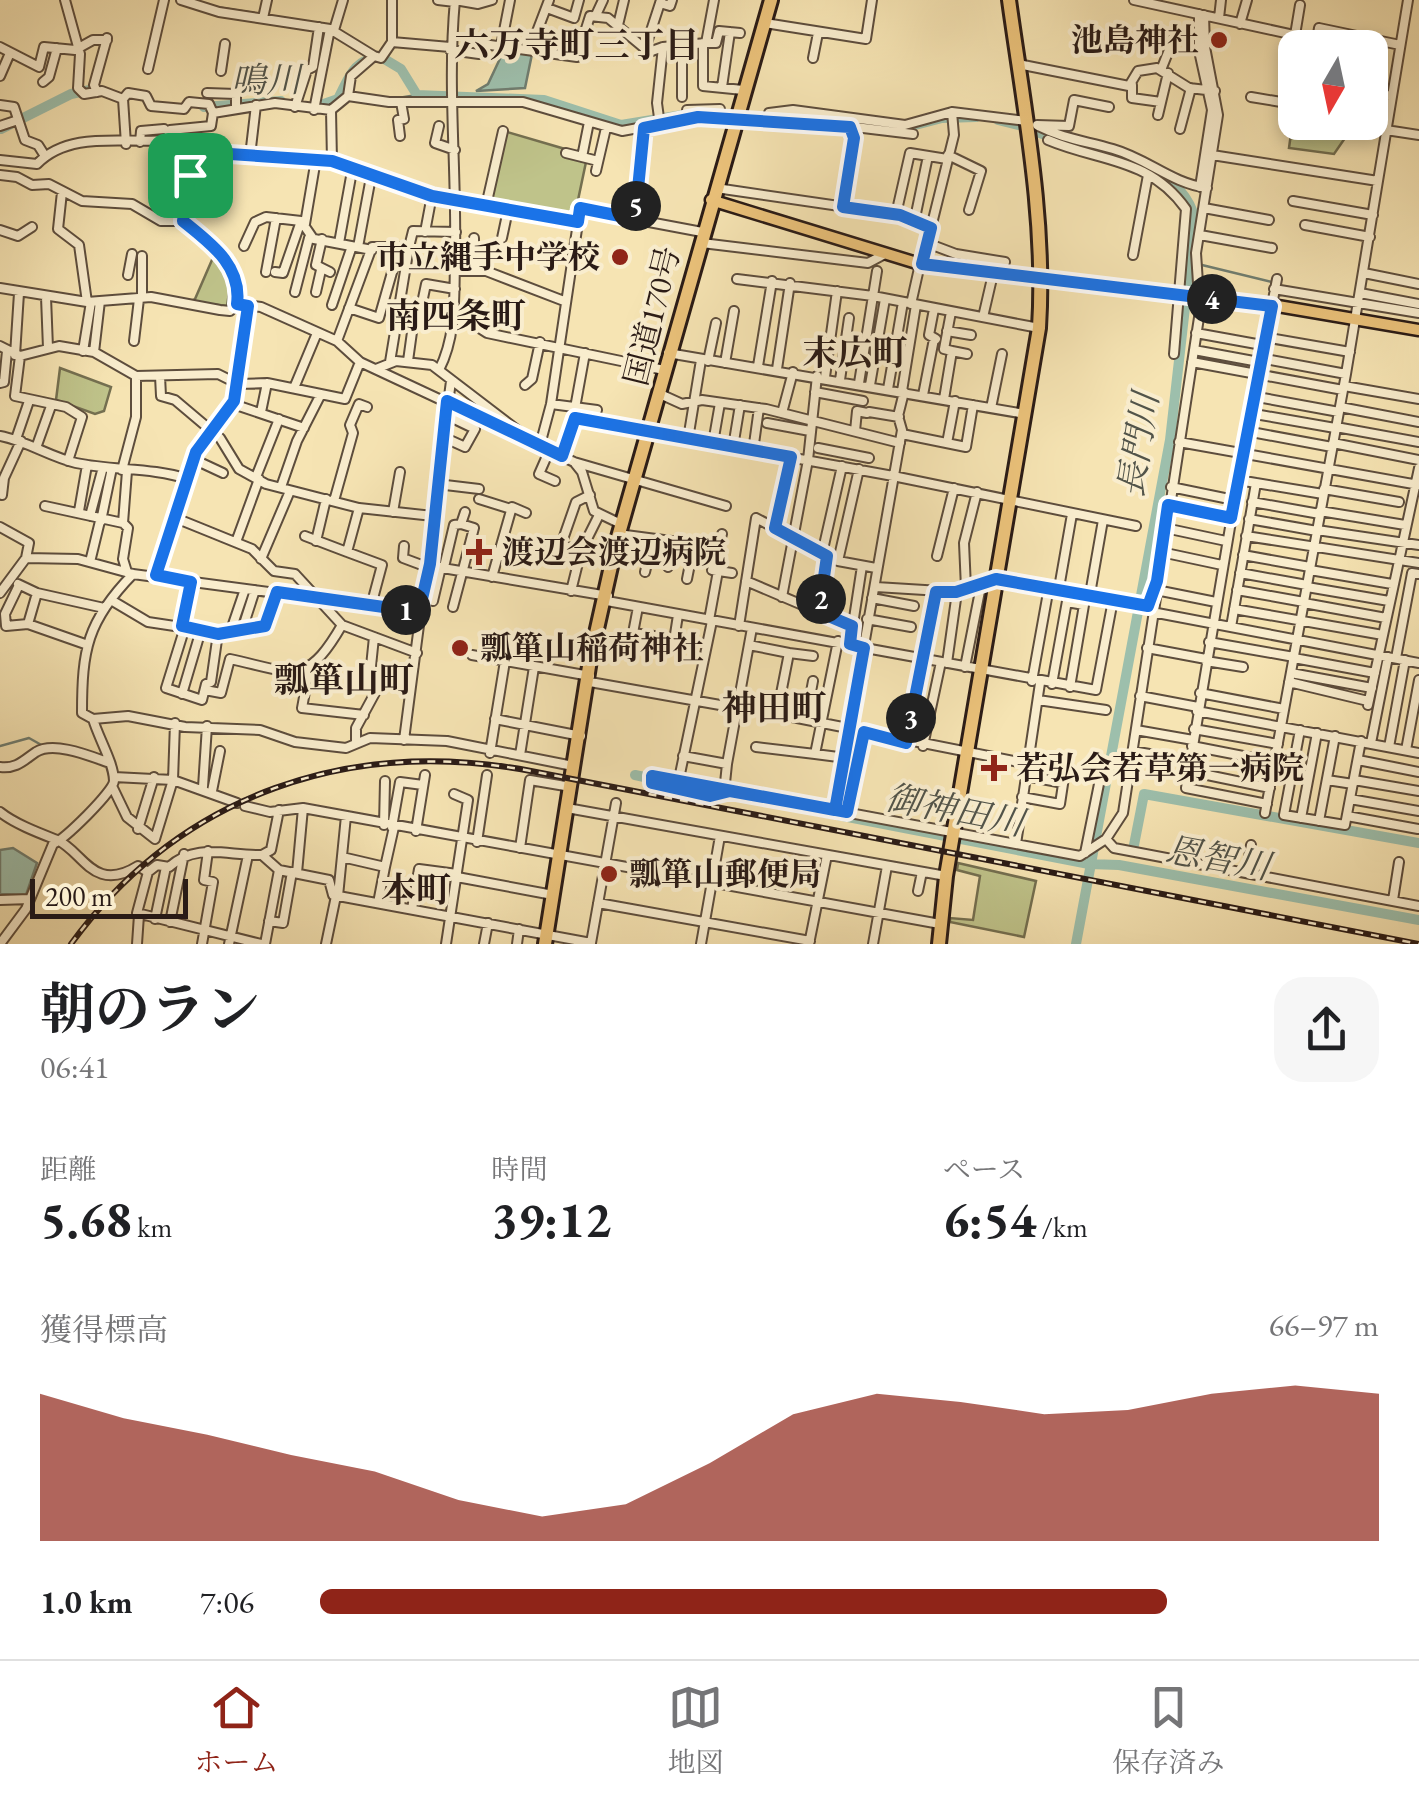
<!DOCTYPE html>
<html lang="ja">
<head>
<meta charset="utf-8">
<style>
  :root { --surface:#fff; --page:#f6f6f6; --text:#202124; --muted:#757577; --line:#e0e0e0; --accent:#8f2418 }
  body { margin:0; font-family:"EB Garamond","Noto Serif JP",serif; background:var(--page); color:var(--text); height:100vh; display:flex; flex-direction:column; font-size:38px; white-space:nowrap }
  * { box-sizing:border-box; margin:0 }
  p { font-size:32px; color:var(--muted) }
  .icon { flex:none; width:55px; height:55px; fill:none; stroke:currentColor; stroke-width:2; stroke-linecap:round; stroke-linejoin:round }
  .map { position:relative; height:944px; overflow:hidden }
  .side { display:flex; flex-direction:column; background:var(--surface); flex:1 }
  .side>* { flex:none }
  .needle { width:65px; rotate:189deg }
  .buttons { position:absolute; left:1278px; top:30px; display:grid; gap:20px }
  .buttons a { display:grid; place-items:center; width:110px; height:110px; border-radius:20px; background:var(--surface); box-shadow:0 5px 15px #0003; font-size:50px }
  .scale { position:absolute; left:30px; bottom:25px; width:158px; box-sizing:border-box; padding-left:10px; border:5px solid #2a1b16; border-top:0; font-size:28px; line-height:35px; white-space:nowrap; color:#2a1b16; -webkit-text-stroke:8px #f9edce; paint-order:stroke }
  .pin { position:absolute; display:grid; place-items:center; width:85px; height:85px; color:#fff; margin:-42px; border-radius:20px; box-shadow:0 5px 15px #0006 }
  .km { position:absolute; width:50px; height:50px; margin:-25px; border-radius:50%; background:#222; color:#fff; font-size:28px; line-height:50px; text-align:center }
  .round { display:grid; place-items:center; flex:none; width:105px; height:105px; border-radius:30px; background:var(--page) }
  .overview { display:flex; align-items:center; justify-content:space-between; height:170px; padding:0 40px }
  h1 { font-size:55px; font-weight:700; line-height:75px }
  .figures { display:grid; grid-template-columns:repeat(3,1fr); gap:15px; height:170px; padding:10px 40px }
  .figures div { display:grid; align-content:center }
  .figures b { font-size:50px; font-weight:700 }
  .figures small { font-size:28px; font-weight:400 }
  .figures p { font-size:28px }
  .chart { height:280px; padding:20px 40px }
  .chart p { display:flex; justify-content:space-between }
  .chart svg { width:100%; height:180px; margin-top:10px; fill:var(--accent); opacity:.7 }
  ul { padding:0 40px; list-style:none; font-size:32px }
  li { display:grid; grid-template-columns:160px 120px 1fr; align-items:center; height:75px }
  li i { height:25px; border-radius:12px; background:var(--accent) }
  .menu { display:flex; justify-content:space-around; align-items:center; height:140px; border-top:2px solid var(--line); background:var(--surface); font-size:28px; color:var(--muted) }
  .menu a { display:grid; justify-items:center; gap:5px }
  .menu .on { color:var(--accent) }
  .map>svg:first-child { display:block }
</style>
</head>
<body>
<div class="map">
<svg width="1419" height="944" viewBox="0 0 1419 944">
  <rect width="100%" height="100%" fill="#f6e4b3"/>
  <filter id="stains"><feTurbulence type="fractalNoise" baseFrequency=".002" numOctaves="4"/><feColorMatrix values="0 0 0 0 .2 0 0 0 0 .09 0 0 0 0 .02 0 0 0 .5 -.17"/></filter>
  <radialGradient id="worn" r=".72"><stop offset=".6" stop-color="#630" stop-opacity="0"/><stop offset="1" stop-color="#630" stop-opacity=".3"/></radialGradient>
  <path fill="#bfc38a" stroke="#746f50" stroke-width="2.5" d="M1295 105V122L1347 123 1345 138 1334 154 1289 148Z
    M504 131 565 149 564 155 586 162 574 219 488 204Z
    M215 253 235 281 237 294 229 293 227 306 189 302 195 299Z
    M60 368 111 387 104 411 95 414 56 400Z
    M958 863 1036 881 1024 937 950 922V918L973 920 980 876 957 870Z"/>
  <path fill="#9dbfac" stroke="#6f7d70" stroke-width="2.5" d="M504 50 532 54 525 88 476 91 488 84Z
    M13 848 37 863 26 895 0 894V850Z"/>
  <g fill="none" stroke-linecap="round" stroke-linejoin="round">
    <path stroke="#6f7d70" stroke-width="2.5" d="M210 6 261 14
      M398 98 417 95
      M1202 265 1272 282
      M0 746 29 738 45 747
      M423 834 470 842"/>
    <path stroke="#9dbfac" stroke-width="10" d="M318 106 338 99C349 78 353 59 381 57L401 69 417 95 544 100 621 125 689 114 720 115
      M204 107 281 101
      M802 118 869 125
      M998 120 1018 125
      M1 129 71 94 90 90
      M896 130 942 118 976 117
      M1037 132C1088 152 1178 154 1195 219L1170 440 1076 944
      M635 775 658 780
      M714 791 1089 864 1119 865 1419 920
      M1134 845 1144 794 1419 843"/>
    <g stroke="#5d4d3d" stroke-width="12">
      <path id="minor" d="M65 0 80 54 78 88 84 94 102 91 123 99 126 144
        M181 0 219 12 330 29 374 56
        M438 0 455 2
        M455 0 478 4 492 0
        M1134 0 1317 40 1319 28 1400 45
        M660 3 670 6 672 0
        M547 8 574 18 579 0
        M1199 14V51L1212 110 1200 187
        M596 15 603 0
        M263 18 267 0
        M1219 18 1221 0
        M765 23 866 39 872 0
        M1240 24 1247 0
        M618 25 624 0
        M334 30 343 0
        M1295 35 1300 5
        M1317 40 1336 48
        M392 42 450 47
        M703 43V86L743 90
        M706 43H716L719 31 740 33
        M501 46 510 0
        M0 47 39 67 44 47 75 50 93 40H107
        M663 47 706 43 714 0
        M645 49 661 0
        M450 50 479 54 483 44 577 57 590 16 608 18 649 52 663 47 657 103 660 125
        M530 50 549 0
        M813 58 818 33
        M1018 64 1129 86 1138 71 1157 68 1189 88 1215 91
        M148 69 164 0
        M1161 70 1175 35
        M221 71 225 44
        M0 76 10 53
        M43 82 49 77 57 48
        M1132 85V98L1161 102
        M722 87 730 32
        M97 92 94 85 107 38
        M1370 92 1391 96
        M207 93 236 94V109
        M348 96 351 76 374 56 381 58 392 42V0
        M682 97V42
        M1251 97 1287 103 1288 82 1295 84
        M123 99 128 93 146 96 151 106 184 109 189 102 209 104 213 113
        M0 105 14 107 25 140 38 145 45 156
        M295 107 307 70 313 67 319 27
        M314 110 330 29
        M1158 115 1168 73
        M687 119V110L720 109 719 120
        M768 121 769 113 793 110 905 125 952 112 1027 121
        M1037 125 1069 126 1074 100 1109 107
        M0 126 18 120
        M439 126 435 143 455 150
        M1038 126C1064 139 1086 141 1113 149 1148 159 1171 183 1207 188
        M1180 129 1191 88
        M1386 130 1419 135
        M400 136 398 120 404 119 401 102
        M167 140 170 130 211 126 213 113 275 103 331 110
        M1048 140C1100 162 1149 157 1186 209L1174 354
        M140 142 141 131 164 129
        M171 149 190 175 183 221
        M566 153 598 161
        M948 155 981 171 969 210
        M1212 155 1378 181
        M250 156 256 105
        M582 157 589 122
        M0 160 37 164C70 130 124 144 167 140L171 149 332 161 432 195 578 223
        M332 161 331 110 348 96 389 102H523L622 131 698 117 805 121 913 134
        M596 171 606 128
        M0 175 17 177 32 185 49 184 82 201 132 204 161 221H183L212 243 228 265 239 287 237 304
        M716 188 901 215 931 228
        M62 192 58 229 79 245 87 302
        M1293 201 1373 215
        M486 206 503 131
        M843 207 854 137 851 127
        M1204 208 1269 220
        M901 215 897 210 910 153 947 159
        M635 219 644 128
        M914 223 928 156
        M305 224 316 159
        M1305 225 1370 237
        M0 230 18 236 32 227
        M425 232 432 195
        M1200 235 1272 248
        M474 238V271
        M502 238 508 210
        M322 239 316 265 330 272
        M339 243 352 171
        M702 243 868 263 883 255
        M927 243 956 254 1005 262
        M244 246 255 222 266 217 301 221 312 237
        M358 247 371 177
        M1133 255 1148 175
        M142 256V298
        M922 264 954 135 952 112
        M455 271H486L564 301
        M266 272 276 218
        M275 272 283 273 301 221
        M1364 273 1419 284
        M128 275 132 254
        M737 279 873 296 1039 328
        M0 288 87 302 151 297 220 310 230 311 237 304 261 307 337 341 360 362 574 462 726 506
        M1274 289 1419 313
        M295 292 309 238 372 250
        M316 292 321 270
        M1360 293 1419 304
        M46 297 48 348
        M1199 298 1196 253 1218 115 1205 47 1204 15
        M422 303 426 284 455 289
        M911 304 920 264
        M332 305 352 246
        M349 308 379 318 399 248
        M934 309 929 335 936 339
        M454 312 487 333 664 370
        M983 317 993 274
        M947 331 971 335
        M1196 333 1262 345
        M1264 337 1350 352
        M134 341 139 299
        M337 341 372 247H409L413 231 456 232
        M0 346 20 356 59 346 94 352 136 376 218 374 238 384 267 383 345 399 360 362
        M1194 350 1259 362
        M83 351 91 302
        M952 351 967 354
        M94 352 100 301
        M668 353 1025 414
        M15 355 19 293
        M20 356 15 396 66 407 82 417 68 461
        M1260 358 1346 374
        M408 361 416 303
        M708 361 716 323
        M390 362 409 247
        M1192 362 1343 390
        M725 363 734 311
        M758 366 772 281
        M376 369 396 361 432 365 521 433
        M777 369 790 283
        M439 370C457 335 454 295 455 256 457 171 447 85 455 0
        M160 376 161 396 175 400 220 438 239 469 266 484 359 508 433 516
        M825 377 837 291
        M840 380 849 318
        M0 383 4 382 7 351
        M235 383 248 305
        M859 383 877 271
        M525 385 532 379 540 342
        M870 385 885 299
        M1344 386 1419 399
        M294 388 317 333
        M888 389 903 302
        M902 391 916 305
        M815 392 863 401
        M660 394 682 404 702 400 766 409 900 443
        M923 395 934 339
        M1252 396 1339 412
        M944 399 952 351 944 349 951 312
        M233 404 304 428
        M551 404 597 410
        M1340 407 1419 422
        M991 408 1002 354
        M261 412 267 383
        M869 412 899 417
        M782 413 793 372
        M1249 413 1335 428
        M573 419 585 353
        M767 423 810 431
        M1336 427 1419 442
        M855 431 857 411 867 413
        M1246 431 1332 447
        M902 434 966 447 973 405
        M0 436C27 441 50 457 76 463 114 471 151 467 188 479
        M443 437 465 447 475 429 446 415
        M16 439 29 401
        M688 439 701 360
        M1179 442 1419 485
        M713 443 720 403
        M947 443 955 401
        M1333 443 1419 460
        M540 445 551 404 580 209 702 232
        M733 447 740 405
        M36 448 51 406
        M818 448 869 458
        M550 449 539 474 555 481
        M753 451 759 408
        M562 455 575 418 893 476 1136 526
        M193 459 223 473
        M574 462 582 472 594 511 621 524
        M122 470 136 417V376
        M256 477 279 419
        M1238 480 1277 279
        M437 484 479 489
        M281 487 297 441 320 396
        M1171 487 1234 500
        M1324 489 1399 502
        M2 495 4 478 21 441
        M479 499 511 509
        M334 501 353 433 350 425 359 404 367 407
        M1252 502 1320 514
        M1168 505 1231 518
        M45 506 123 523 127 471
        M359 508 347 552 382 565 371 606
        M79 511 87 465
        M1320 511 1405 525
        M393 512 400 472
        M90 516 103 467
        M173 517 252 549 274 571 295 574 342 625 417 653
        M1249 519 1317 531
        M101 521 112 468
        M123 523 128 528 123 559 127 572
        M0 527 29 543 26 558
        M775 528 791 457
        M1165 528 1226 541
        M1317 530 1419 545
        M618 534 694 544 687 579
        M722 534 712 570 732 573
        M305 536 347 552
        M1246 536 1419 563
        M316 541 326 499
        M236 542 259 479
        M404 546 403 558 419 564 608 596
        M581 551 561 545 576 502 590 495
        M1161 552 1222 565
        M822 554 842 466
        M1243 555 1310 567
        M937 556 954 488
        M261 559 290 491
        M838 561 859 469
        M90 562 100 521
        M444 567 454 525 461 524 465 512
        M668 567 673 541
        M1310 570 1392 584
        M645 572 653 539
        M1240 573 1307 585
        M156 575 196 452 223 420 238 384
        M492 577 512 507 526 513
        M746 581 852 626
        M18 584 37 593 104 608
        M19 585 5 614 6 626 28 624 37 593
        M876 587 957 592 996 579 1113 600
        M1307 587 1389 601
        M966 588 964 543 977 492
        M1059 588 1072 514
        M1156 590 1216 602
        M1237 590 1304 602
        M571 591 581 551 599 515
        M0 593 26 558 78 559 133 574 419 612
        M1090 594 1103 520
        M782 597 808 460 817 376
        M872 598 914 606
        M111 600 148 622 201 630 182 694
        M433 601 441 567
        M607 601 1096 690 1113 600 1148 607
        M1067 602 1084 605 1070 687
        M1304 603 1386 618
        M453 607 474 528 461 524
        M638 607 633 633 675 639
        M1234 609 1383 635
        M819 612 827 556
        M1152 612 1419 663
        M867 619 911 627
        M709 620 718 571
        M28 624 85 644
        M182 626 191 581
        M739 626 756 518 838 561 876 568
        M185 627 166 688 202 700 206 684 211 682 218 633
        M243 627 255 590
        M1231 627 1256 483
        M231 630 245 589
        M201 631 224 633 265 625 277 592
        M1209 642 1294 657
        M850 644 862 566
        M749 645 789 653 777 714 1074 773
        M673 647 678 615
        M1147 648 1206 659
        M789 653 813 656
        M472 655 590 676
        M1294 658 1375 673
        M1396 658 1412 573 1419 574
        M926 660 936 592
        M1206 661 1243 667
        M947 663 957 592
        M965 667 982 581
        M309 670 302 708 364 715
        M1291 673 1372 688
        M370 676 374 637
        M1032 681 1049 587
        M590 682 737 708
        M1289 682 1368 701
        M1052 684 1069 590
        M205 690 221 693 230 659C294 673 306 687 342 625
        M1200 693 1284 709
        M1140 696 1198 707
        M1038 700 1106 710
        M1368 705 1419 468
        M1197 711 1419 753
        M93 719 128 716 185 727 260 730 295 742 346 748 370 738 447 741 573 766
        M495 719 581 736
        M806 719 813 681
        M1194 729 1278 744
        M1136 730 1193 740
        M1300 730 1284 815 1345 825 1361 741
        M404 740 451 381
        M356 741V728L382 680
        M906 743 924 659
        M1371 743 1388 657
        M923 746 941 662
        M1192 746 1274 762
        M756 747 815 754 838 641
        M1389 747 1405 660
        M1406 750 1419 680
        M1132 751 1190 761
        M490 753 505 661
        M815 754 846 758
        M520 755 534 667
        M683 756 727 764 752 628
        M1358 760 1419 772
        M0 767C17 769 24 760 36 752 54 741 90 756 107 762
        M1188 771 1270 788
        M680 774 712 621
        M1026 776 1063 783
        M114 777 173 780 237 803
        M1327 780 1353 784
        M1354 780 1419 791
        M725 783 727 764
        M203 787 207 726
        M113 788 127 817 155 839 173 780 175 723
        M212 791 220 751
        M721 791 710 796 652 783V776L1080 856 1106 839 1114 848 1419 906
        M1022 797 1060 804 1065 771
        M1350 799 1419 811
        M1267 804 1186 788 1238 480 1323 494
        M245 806 270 812 303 808 940 924
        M567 808 946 876
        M279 810 271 850 262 855 279 870 329 880 333 895 591 943 616 803
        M835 810 902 430 898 416 904 392
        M0 812C15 824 39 833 57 840 83 851 93 894 138 866L148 872 157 865 169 867C196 842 228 856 262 855
        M847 812 864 732
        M1265 813 1346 374 1408 0
        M1347 816 1418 829
        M1301 818 1317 733
        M1319 821 1335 736
        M384 825 385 781
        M392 827 400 782 423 785
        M138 829 154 777
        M416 831 425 775
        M1106 839 1123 813 1202 298
        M477 842 487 775
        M1016 844 1040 683
        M520 848 530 780 571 787
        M1085 853 1100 779
        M342 857 385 867 378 903
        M385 867 394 827
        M1247 870 1251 845
        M148 872 137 913 261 944
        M297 873 303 808
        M457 877 553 895
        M918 891 922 872
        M338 896 346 816
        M0 900 30 899
        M1393 900 1399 862
        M598 903 810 941
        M412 909 419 869 457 874
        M155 919 166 867
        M269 921 283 923 292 872
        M170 922 184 854
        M0 944 26 909 53 844C65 839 113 792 114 781 114 763 98 737 93 719L82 713C82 650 87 621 133 574
        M137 944 139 915
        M202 944 213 882 204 880 208 851
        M229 944 248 855
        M265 944 279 870
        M326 944 336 896
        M446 944 468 800 454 794
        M484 944 488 923
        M517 944 519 929
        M701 944 720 836
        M809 944 827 855
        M873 944 887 866"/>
    </g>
    <g stroke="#2a1b16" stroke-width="15">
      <path id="major" d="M711 200 920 264 1272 305 1419 330"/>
    </g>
    <g stroke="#2a1b16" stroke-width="18">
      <path id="highway" d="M545 944 590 660 616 544 771 0
        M939 944 946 876 1039 328C1046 218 1024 109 1009 0"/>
    </g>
    <use href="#minor" stroke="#f9edce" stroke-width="8"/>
    <use href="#major" stroke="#ebc27a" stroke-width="10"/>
    <use href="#highway" stroke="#ebc27a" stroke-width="12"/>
    <g stroke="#2a1b16" stroke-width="6">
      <path id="rail" d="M71 944C181 793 351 737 531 771L1419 944"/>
    </g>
    <use href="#rail" stroke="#f9edce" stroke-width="2.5" stroke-dasharray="8" stroke-linecap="butt"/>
  </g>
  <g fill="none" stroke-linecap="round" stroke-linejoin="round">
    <g stroke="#fff" stroke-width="20">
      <path id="route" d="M190 175 183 221C210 243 242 265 237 304L248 306 234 401 196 452 156 575 191 582 182 626 218 634 265 626 277 592 419 612 430 564 447 401 562 456 575 418 791 457 775 528 827 556 819 612 852 626 850 644 864 648 835 810 652 776V783L710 796 730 791 847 812 864 732 906 743 936 592H956L996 579 1148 606 1157 581 1168 505 1231 518 1272 306 922 264 931 228 900 215 843 207 854 138 850 127 698 117 644 128 635 219 580 208 578 222 432 196 332 161 171 150 190 175"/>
    </g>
    <use href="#route" stroke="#1a73e8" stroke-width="12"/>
  </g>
  <g fill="#8f2418" stroke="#f9edce" stroke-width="4">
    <circle cx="1219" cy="40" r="10"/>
    <circle cx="620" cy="257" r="10"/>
    <path d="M474 537h10v10h10v10h-10v10h-10v-10h-10v-10h10z"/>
    <circle cx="460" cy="648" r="10"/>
    <path d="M989 753h10v10h10v10h-10v10h-10v-10h-10v-10h10z"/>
    <circle cx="609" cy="874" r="10"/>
  </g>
  <g text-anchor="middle" stroke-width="8" stroke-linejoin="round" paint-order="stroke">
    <g font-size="32" font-weight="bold" fill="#2a1b16" stroke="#f9edce" text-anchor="start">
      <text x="1199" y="51" text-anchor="end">池島神社</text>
      <text x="600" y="268" text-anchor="end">市立縄手中学校</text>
      <text x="502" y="563">渡辺会渡辺病院</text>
      <text x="480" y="659">瓢箪山稲荷神社</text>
      <text x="1016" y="779">若弘会若草第一病院</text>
      <text x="629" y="885">瓢箪山郵便局</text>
    </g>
    <g font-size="32" fill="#2a1b16" stroke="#f9edce">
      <text transform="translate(652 316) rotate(-76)" y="11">国道170号</text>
    </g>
    <g font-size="35" font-weight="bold" fill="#2a1b16" stroke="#f9edce">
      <text x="577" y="57">六万寺町三丁目</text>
      <text x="456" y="328">南四条町</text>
      <text x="855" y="365">末広町</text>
      <text x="344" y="692">瓢箪山町</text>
      <text x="774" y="720">神田町</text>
      <text x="416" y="902">本町</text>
    </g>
    <g font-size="35" font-style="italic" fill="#52544a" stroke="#f9edce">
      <text transform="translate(266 80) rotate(-1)" y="12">鳴川</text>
      <text transform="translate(1138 445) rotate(-81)" y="12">長門川</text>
      <text transform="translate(955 810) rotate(11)" y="12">御神田川</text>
      <text transform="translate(1218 858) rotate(10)" y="12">恩智川</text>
    </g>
  </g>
  <rect width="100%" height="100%" filter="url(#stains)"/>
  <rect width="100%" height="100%" fill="url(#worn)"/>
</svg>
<div class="buttons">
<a><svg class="needle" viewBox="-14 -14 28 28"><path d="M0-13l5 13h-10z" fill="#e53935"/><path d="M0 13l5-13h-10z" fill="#757577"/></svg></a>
</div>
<div class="scale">200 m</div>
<div class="pin" style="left:190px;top:175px;background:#1e9e55"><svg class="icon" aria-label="arrive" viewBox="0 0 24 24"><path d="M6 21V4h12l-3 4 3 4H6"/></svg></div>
<b class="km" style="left:406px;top:610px">1</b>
<b class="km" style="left:821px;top:599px">2</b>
<b class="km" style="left:911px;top:718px">3</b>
<b class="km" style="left:1212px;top:299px">4</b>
<b class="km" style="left:636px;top:206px">5</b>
</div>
<section class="side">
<div class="overview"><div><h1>朝のラン</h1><p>06:41</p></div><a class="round"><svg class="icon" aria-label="share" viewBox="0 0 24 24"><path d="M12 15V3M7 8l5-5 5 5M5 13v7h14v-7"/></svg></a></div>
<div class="figures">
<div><p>距離</p><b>5.68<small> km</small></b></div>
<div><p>時間</p><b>39:12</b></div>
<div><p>ペース</p><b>6:54<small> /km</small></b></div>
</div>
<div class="chart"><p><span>獲得標高</span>66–97 m</p>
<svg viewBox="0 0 160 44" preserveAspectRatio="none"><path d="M0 44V8L10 14L20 18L30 23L40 27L50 34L60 38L70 35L80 25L90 13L100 8L110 10L120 13L130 12L140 8L150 6L160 8V44z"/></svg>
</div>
<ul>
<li><b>1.0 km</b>7:06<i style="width:80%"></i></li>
</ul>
</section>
<nav class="menu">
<a class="on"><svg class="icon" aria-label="home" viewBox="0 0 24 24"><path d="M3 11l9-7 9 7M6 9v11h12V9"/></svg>ホーム</a>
<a><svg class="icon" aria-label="map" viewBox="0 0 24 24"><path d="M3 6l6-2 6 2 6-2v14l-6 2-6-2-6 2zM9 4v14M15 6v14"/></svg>地図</a>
<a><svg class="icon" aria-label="saved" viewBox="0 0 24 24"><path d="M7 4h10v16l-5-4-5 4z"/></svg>保存済み</a>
</nav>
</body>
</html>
